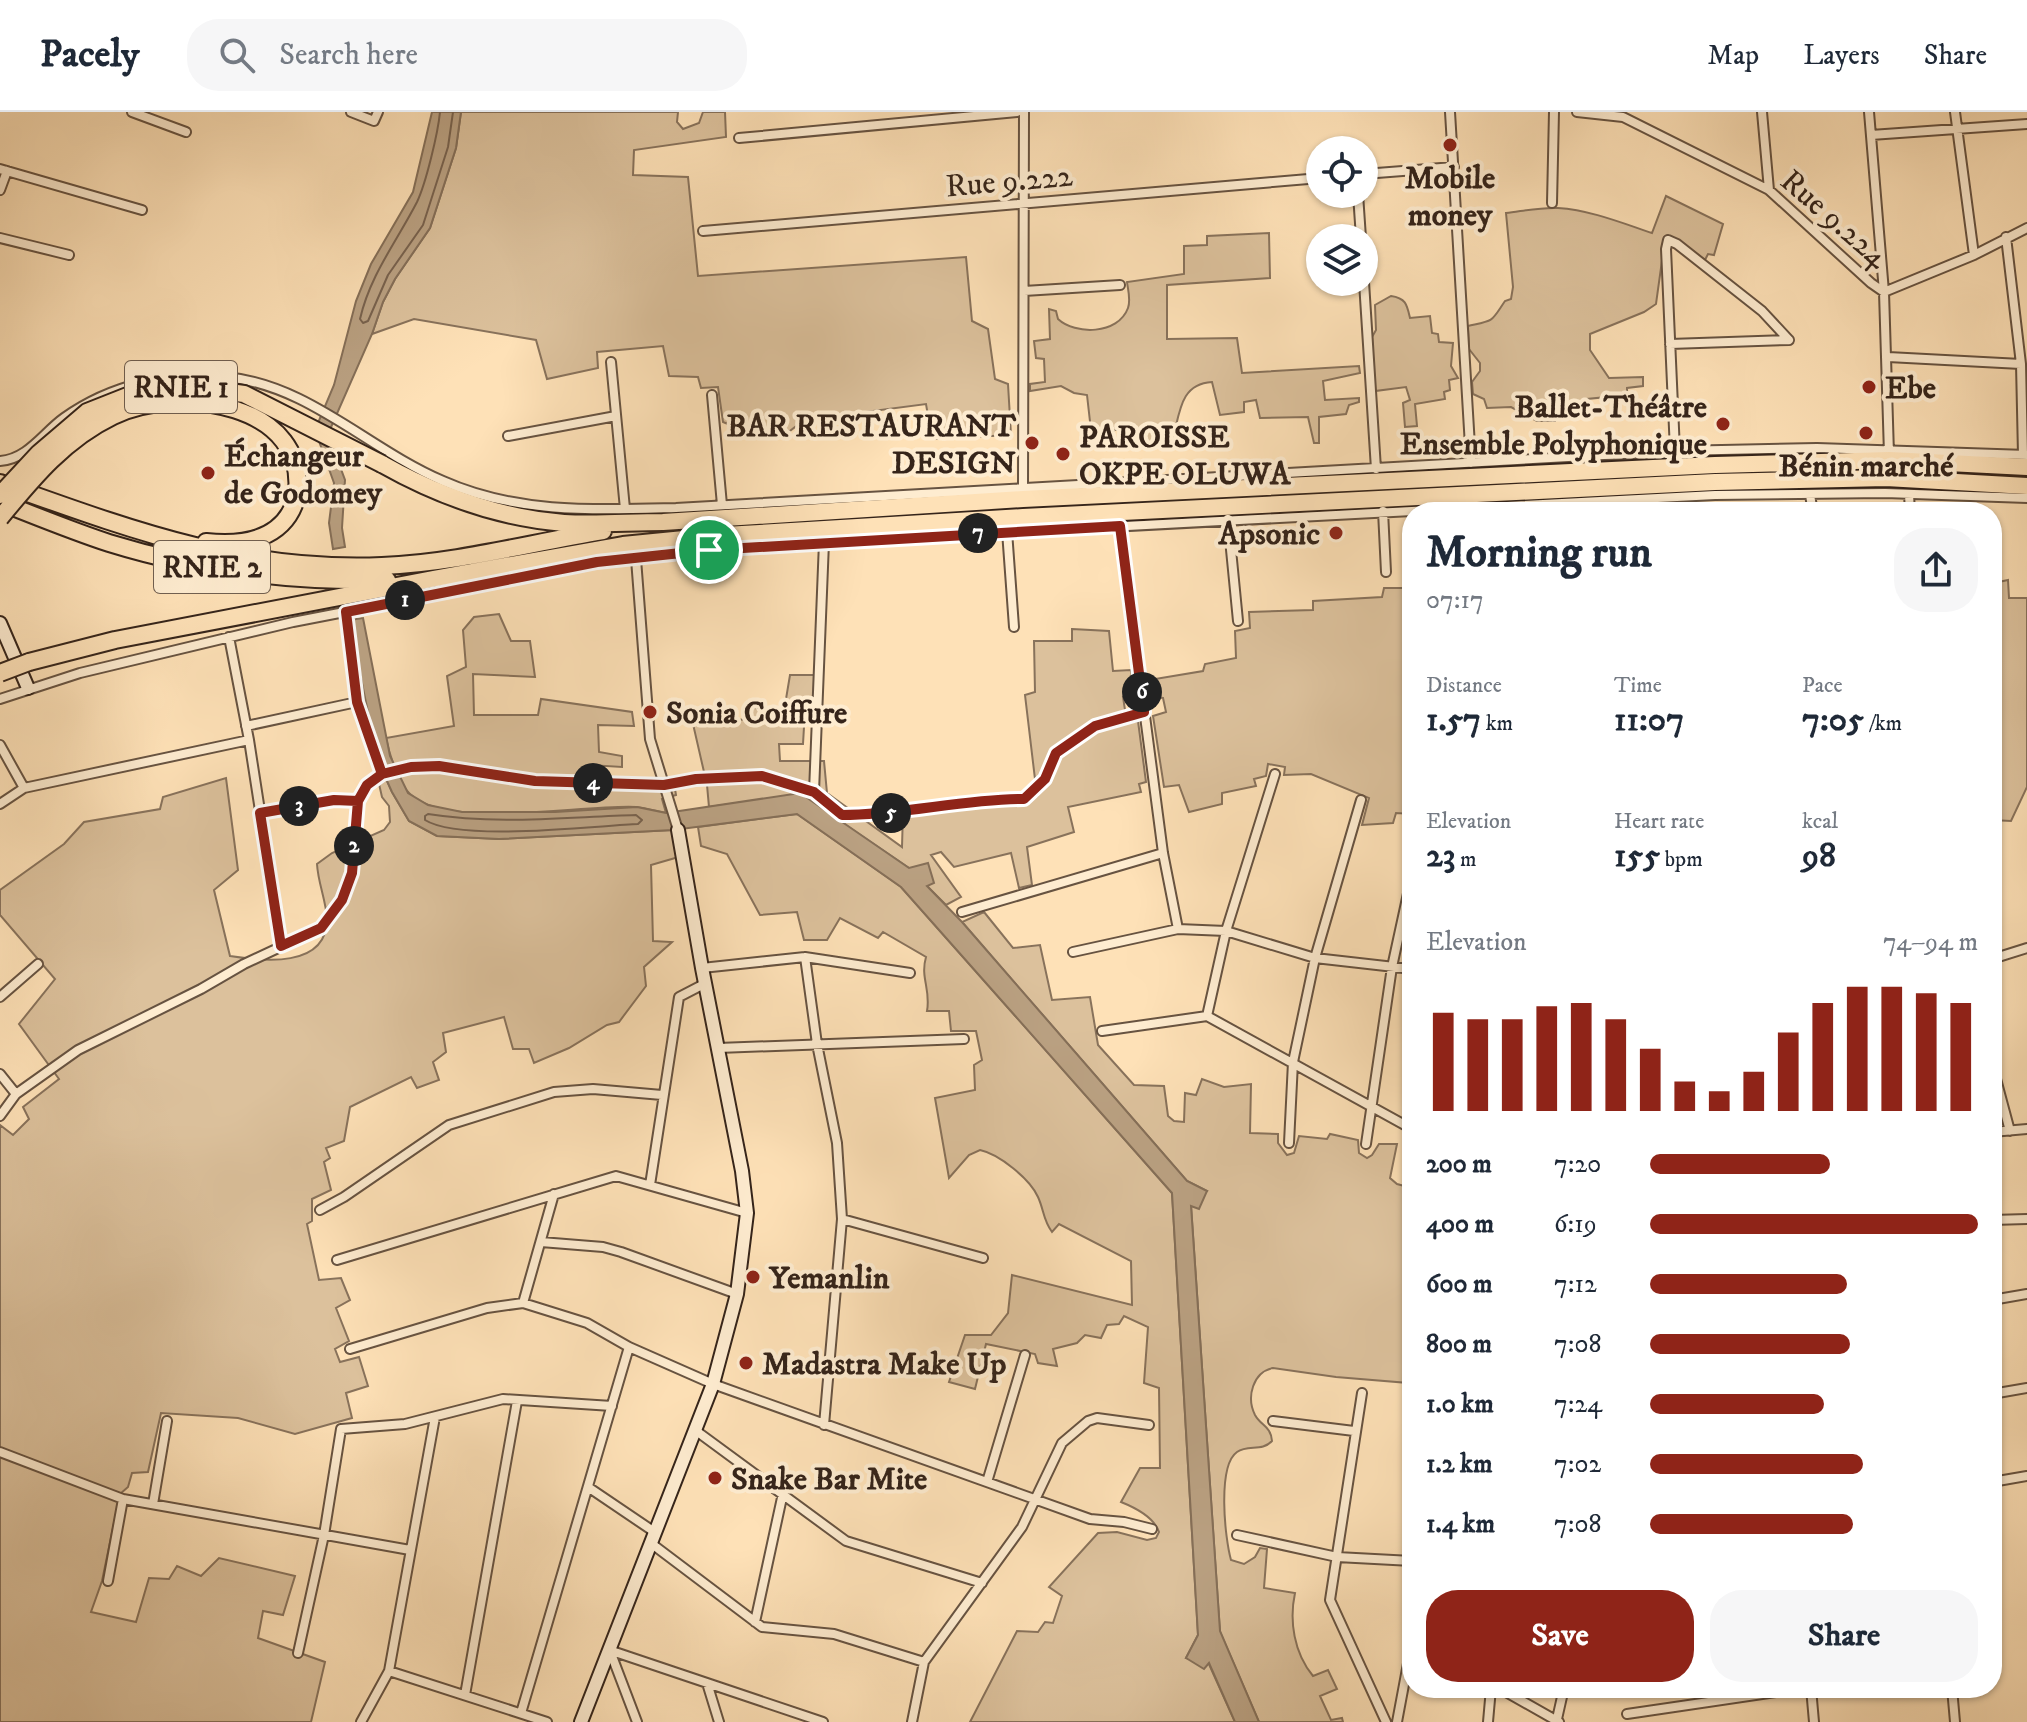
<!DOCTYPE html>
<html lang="en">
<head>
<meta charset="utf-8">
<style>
  :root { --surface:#fff; --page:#f6f6f7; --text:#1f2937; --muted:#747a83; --line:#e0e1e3; --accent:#8f2418 }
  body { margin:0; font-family:"IM FELL DW Pica",serif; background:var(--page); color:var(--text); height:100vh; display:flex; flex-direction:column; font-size:30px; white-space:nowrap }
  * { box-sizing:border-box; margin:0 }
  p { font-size:26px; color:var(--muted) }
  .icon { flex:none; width:44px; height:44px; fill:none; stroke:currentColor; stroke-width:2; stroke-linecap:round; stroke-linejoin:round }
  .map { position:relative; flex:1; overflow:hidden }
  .drawer { position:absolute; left:1402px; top:390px; width:600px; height:1196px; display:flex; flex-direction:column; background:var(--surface); border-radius:32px; box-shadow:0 2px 6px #0004 }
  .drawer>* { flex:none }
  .tools { position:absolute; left:1306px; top:24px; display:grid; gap:16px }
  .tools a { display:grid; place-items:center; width:72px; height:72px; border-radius:50%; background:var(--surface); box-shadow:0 2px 6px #0004; font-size:40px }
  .pin { position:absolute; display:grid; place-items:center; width:68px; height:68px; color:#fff; margin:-34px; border:4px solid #fff; border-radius:50%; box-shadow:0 2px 8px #0007 }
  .km { position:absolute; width:40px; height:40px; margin:-20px; border-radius:50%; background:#222; color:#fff; font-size:22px; line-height:40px; text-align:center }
  .round { display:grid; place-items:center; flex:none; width:84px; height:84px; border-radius:32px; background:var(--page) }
  .head { display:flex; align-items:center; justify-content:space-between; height:136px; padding:0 24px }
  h1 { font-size:44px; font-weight:700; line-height:60px }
  .metrics { display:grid; grid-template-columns:repeat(3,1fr); gap:12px; height:136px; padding:8px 24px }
  .metrics div { display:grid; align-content:center }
  .metrics b { font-size:34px; font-weight:700 }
  .metrics small { font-size:22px; font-weight:400 }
  .metrics p { font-size:22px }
  .chart { height:224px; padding:16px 24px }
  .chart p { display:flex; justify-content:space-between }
  .chart svg { width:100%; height:144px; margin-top:8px; stroke:var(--accent); stroke-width:6 }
  .action { display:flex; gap:16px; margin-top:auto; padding:16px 24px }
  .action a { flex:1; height:92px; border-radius:32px; background:var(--accent); color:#fff; font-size:32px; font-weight:700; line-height:92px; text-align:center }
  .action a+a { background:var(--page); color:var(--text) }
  ul { padding:0 24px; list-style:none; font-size:26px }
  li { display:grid; grid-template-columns:128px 96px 1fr; align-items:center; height:60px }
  li i { height:20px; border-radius:10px; background:var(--accent) }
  header { display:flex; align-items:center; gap:48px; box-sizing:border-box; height:112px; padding:0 40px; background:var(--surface); border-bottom:2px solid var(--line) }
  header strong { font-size:38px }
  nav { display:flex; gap:44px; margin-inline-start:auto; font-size:28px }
  .search { width:560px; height:72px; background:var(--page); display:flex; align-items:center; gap:20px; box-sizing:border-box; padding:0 28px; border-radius:32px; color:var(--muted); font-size:30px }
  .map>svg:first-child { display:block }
</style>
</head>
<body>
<header>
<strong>Pacely</strong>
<div class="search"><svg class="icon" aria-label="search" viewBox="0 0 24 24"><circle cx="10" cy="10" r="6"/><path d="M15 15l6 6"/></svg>Search here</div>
<nav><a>Map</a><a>Layers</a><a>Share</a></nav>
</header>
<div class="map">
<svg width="2027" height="1610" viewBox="0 0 2027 1610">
  <rect width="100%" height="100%" fill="#fee1b7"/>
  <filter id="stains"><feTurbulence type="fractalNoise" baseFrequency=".0025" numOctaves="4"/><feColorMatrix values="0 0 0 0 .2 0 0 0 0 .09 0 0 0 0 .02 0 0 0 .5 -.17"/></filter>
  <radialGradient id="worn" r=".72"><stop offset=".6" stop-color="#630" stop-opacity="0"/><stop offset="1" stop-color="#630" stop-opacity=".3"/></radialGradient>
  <path fill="#dcc19c" stroke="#88725b" stroke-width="2" d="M461 0H678L677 10 683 17 699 11 703 0H725L726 25 634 38 633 63 688 65 698 164 966 145 972 209 988 217 995 267 1008 272 1011 323 932 327 926 292 804 308 786 322 770 325 756 324 723 310 718 275 701 276 698 265 669 264 663 234 597 240 598 256 547 267 536 228 414 207 372 222 383 190 395 167 430 116 456 36Z
    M1666 84 1723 112 1714 143 1708 142 1705 148 1686 134 1665 127 1656 192 1644 200 1590 222V238L1609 266 1643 265V274L1627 276V283L1587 287V301L1555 304V309H1537L1511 295 1487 296 1484 287 1473 282 1472 270 1480 259V251L1469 237 1468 214C1495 208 1490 211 1505 189L1511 187 1513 175 1506 101C1523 99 1541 95 1558 96 1590 98 1622 111 1652 121Z
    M1269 121 1270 166 1167 173V227L1237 226 1242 261 1359 254 1360 261 1323 269 1325 288 1359 286V290L1349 293 1346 302 1319 305V331H1314L1308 305 1260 306 1256 288 1244 290V300L1220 303 1212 270C1179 272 1180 302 1172 330L1140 331 1137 317 1114 318 1111 336H1093L1087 283 1074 281 1061 274 1030 279V272L1045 270 1044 247 1036 246 1034 229 1050 227 1049 197 1056 199 1058 207C1075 223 1118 223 1128 196 1131 188 1128 178 1127 170L1184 162V134L1207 133V124Z
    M1391 184C1406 186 1407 193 1410 206L1430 204 1432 221 1438 222 1439 230 1453 231 1451 254 1458 266 1449 268 1450 278 1444 280 1445 287 1415 292 1417 314 1405 315 1403 291 1410 288 1406 275 1375 279 1372 225 1376 218 1375 193Z
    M2008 468 2009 486H2027V675L2011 709 1992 708V474L1994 471Z
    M1384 476H1412V702L1396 701 1393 711 1362 713 1369 686 1311 662 1284 663 1285 655 1268 652 1266 664 1254 667 1256 674 1222 681V692L1189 700 1179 673 1164 675 1153 604 1166 600 1163 586 1153 585 1149 568 1203 559 1205 552 1236 546 1235 519 1250 516 1249 500 1313 498V489L1382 485Z
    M499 502 511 529H530L535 565 473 562 474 603H538L541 587 632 600 634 614 598 613 599 640 622 644V655L590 653 591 664 620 670 622 677H675L676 683 662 687 666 701C656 699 646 696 636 695 582 692 449 719 410 682 398 671 389 641 386 626L454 614 447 564 466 555 463 518 474 505Z
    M1072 517 1109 519 1113 559 1131 558 1135 581 1123 585 1127 611 1138 609 1146 670 1139 672 1141 680 1068 695 1074 720 1027 735 1032 773 1019 776 1011 741 954 755 941 740 931 743 961 785 946 793 909 756 800 682 709 695 707 673 693 612 748 607 745 595 784 599 790 563H820L821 598H805L803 632H779L780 649H824L827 681 902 735 903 700 1037 684 1025 583 1035 580 1034 529H1072Z
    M378 649 392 680 409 709 437 724 499 727 673 718 682 744 651 753 653 829 672 830 644 855 646 874 619 910 607 913 569 936 534 951 529 937H513L504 905 443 921 446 940 433 950 439 968 417 976 411 965 350 995 344 1029 326 1036 330 1046 324 1050 331 1078 312 1087V1109L307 1112 319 1168 341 1166 350 1188 336 1196 349 1229 335 1237 340 1250 359 1245 368 1274 346 1281 352 1306 295 1322 238 1306 161 1301 148 1360 132 1361 128 1375 120 1382 102 1469 91 1500 136 1510 149 1466 169 1467 177 1454 201 1464 219 1446 295 1464 283 1503 263 1499 258 1526 325 1550 311 1610H0V1013L13 1023 29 1007 23 995 59 967 19 912 55 867 0 803V778L64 732 84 710 160 697 163 685 226 666 238 758 214 778 230 844C262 849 327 857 327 807 326 788 318 771 317 752L332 741 384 718 390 710 389 694 382 685 374 650Z
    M797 702 901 775 1172 1081 1198 1523 1186 1546 1208 1550 1235 1610H970L1017 1519 1038 1520 1045 1510 1053 1511 1062 1484 1049 1475 1098 1421 1117 1420 1147 1428 1156 1426 1159 1420C1154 1405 1136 1396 1121 1390L1140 1356H1160L1159 1276 1144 1271 1148 1215 1124 1204 1119 1212 1107 1213 1101 1226 1085 1223 1077 1231 1053 1237 1057 1254 1038 1251 1035 1242 986 1232 975 1277 949 1270 965 1223H991L1008 1201 1012 1163 1132 1193 1131 1149 1059 1112 1052 1120C1043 1108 1044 1098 1038 1085 1030 1067 999 1042 980 1038L969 1043 949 1066 935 986 975 978 974 953 982 948 976 919H951L949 899H927C931 877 920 866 926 845L883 820 878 826 840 806 827 828H804L797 800 760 803 727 742 701 734 698 715Z
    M984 800 1013 836 1040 833 1052 888 1090 885 1098 933 1134 973 1164 974 1168 1004 1174 1009 1184 1010 1185 981 1196 983 1202 967 1224 975 1251 972 1250 1021 1278 1022V1031L1287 1043 1294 1041 1299 1024 1327 1027 1330 1022 1358 1028 1359 1041 1367 1046 1372 1043 1379 1032H1397L1390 1066 1397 1072 1412 1076V1306H1404L1408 1271 1336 1265 1273 1256C1253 1260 1246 1285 1255 1303 1261 1314 1271 1314 1272 1329 1262 1340 1248 1332 1237 1340 1217 1354 1225 1427 1231 1448L1244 1452 1255 1445 1260 1436 1267 1437 1264 1476 1295 1481C1289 1509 1294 1541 1313 1564L1328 1558 1337 1577 1320 1584 1331 1608 1342 1606 1343 1610H1259L1220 1520 1191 1093 1207 1079 1187 1069 962 810Z"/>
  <path fill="#baa182" stroke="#856f58" stroke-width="2" d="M432 0H461L456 36 430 116 395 167 383 190 372 222 328 322 345 368 342 416 345 435 333 437 329 411 334 371 315 318 334 273 356 189 371 152 413 80Z
    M363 506 390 644 408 681 428 693 462 700H555L637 695 666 701 800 681 909 756 928 751 934 771 927 774 962 810 1187 1069 1207 1079 1199 1097 1191 1094 1220 1519 1259 1610H1235L1209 1551 1204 1557 1186 1546 1198 1523 1172 1081 901 775 797 702 673 718 499 727 437 724 409 709 392 680 378 649 349 508Z"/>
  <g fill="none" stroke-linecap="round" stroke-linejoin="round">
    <path stroke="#78624e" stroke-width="2" d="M440 0C438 21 426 71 417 90 397 129 370 163 360 207L363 211 368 209 388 163 423 113 448 35 453 0
      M428 702C497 713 566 705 636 703L642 708 638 712C592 714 460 730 425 708V704Z"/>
    <g stroke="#675341" stroke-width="12">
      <path id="street" d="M132 0 186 20
        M351 0 374 9 378 0
        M1450 0 1471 351
        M1577 0 1623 5 1769 78 1871 171 1884 180 1974 143 2027 116
        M1762 0 1769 78
        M1869 0 1884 180 1889 342
        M1955 0 1974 143
        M1871 23 2027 12
        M739 26 1017 0
        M0 57 142 98
        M1364 62 1454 55
        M0 78 7 59
        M1358 82 1361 126
        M1552 91 1554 0
        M703 119 1320 66
        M2006 125 2021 252 2023 343
        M0 126 69 143
        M1364 170 1376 357
        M1024 179 1120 173
        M1670 232 1789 228
        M1888 245 2021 252
        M611 250 625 397
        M712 283 722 393
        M508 324 616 304
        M1675 339 1666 137 1668 128 1677 132 1762 199 1789 228
        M0 349C28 347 43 321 64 306 110 273 170 259 226 265 309 273 368 337 443 369 517 402 597 398 676 396L1675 339 1817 336 2027 343
        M1023 375 1024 0
        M1909 382 1910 400
        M1810 383 1813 400
        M1630 388 1632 400
        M1383 399 1386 460
        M1228 407 1238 509
        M1120 414 1163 741 1178 817
        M1007 419 1014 515
        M636 447 650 627 678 718
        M346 500 357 590 382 662
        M229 525 249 628 281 834
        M0 587 80 561 293 510 628 445 636 447 709 438 824 430 1715 383 1885 381 2027 386
        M246 614 357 590
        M0 633 24 676
        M814 680 824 430
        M0 692 24 676 249 628
        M260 701 334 688 358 689
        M962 800 1163 741
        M1073 840 1178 817 1226 819 1315 846 1412 857
        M805 845 817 932 837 1031 842 1107 824 1313
        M1992 847 2027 836
        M702 856 805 845 910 861
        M0 885 38 852
        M1207 904 1226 819 1275 662
        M1102 919 1207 904 1412 1017
        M718 936 964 927
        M1992 952 2010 1019
        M0 962 16 982
        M0 1004 16 982 78 938 201 877 244 852 321 816 342 788 352 761 358 689 367 673 382 662 411 655 439 654 535 669 664 673 696 667 762 664 814 680 842 703C903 703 963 687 1024 687L1045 667 1056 641 1095 614 1144 600
        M1992 1020 2027 1017
        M1289 1031 1293 950 1315 846 1361 688
        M1366 1032 1392 855 1412 763
        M650 1073 679 885 706 871
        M320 1098 344 1085 449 1013 554 980 593 977 662 983
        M842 1107 983 1146
        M1992 1108 2027 1107
        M541 1130 603 1135 621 1140 737 1182
        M337 1148 616 1064 747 1101
        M1992 1188 2027 1182
        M523 1191 554 1082
        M350 1237 487 1196 523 1191 587 1211 629 1235 713 1272 1090 1407 1124 1410 1152 1417
        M1362 1281 1330 1488 1386 1610
        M1992 1282 2027 1276
        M1273 1309 1354 1319
        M695 1318 846 1429 982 1471
        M0 1340 123 1387 410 1438
        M987 1370 1025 1243
        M1992 1370 2027 1364
        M588 1375 656 1421
        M153 1392 167 1309
        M1237 1423 1337 1445 1412 1449
        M652 1432 762 1515 834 1522 924 1550
        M108 1469 123 1387
        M755 1510 783 1381
        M609 1538 823 1610
        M610 1539 637 1610
        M298 1541 324 1423 341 1317 405 1312 503 1287 612 1294
        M389 1559 547 1610
        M707 1571 719 1610
        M1499 1576 1559 1610
        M1811 1576 1814 1610
        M1952 1576 1955 1610
        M465 1583 517 1289
        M521 1601 629 1235
        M1627 1602 1804 1576
        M1557 1607 1564 1576
        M361 1610 389 1559 435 1305
        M912 1610 924 1550 1022 1415 1062 1331 1088 1309 1097 1306 1149 1313
        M1397 1610 1412 1530
        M1488 1610 1491 1576"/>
    </g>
    <g stroke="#35241a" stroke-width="16">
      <path id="secondary" d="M0 511 28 576
        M581 1610 713 1272 737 1182 747 1101 742 1059 702 856 678 718"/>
    </g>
    <g stroke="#35241a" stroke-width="20">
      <path id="highway" d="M382 352C437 383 499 406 564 411 597 413 630 410 663 410L1023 387 1715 353 1889 348 2027 355
        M0 371C129 417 242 460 382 454 457 451 529 431 603 419
        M0 390C36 404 72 419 109 431 199 459 293 470 387 468
        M206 430C244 434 284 427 296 387
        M29 550 115 528 433 467 623 433 725 423 1023 405 1715 370 1886 366 2027 374"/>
    </g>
    <use href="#street" stroke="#feecd0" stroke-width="8"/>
    <use href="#secondary" stroke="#feecd0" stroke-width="12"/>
    <use href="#highway" stroke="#fee1b7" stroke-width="16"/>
    <g stroke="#35241a" stroke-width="20" stroke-linecap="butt">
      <path id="highway-bridge" d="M0 383 39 341 87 300 130 283 178 275 201 276 244 282 382 352
        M0 406C33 366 65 327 113 304 177 272 313 291 296 387
        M0 561 29 550"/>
    </g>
    <use href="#highway-bridge" stroke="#fee1b7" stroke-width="16"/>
  </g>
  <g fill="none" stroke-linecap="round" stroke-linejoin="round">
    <g stroke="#fff" stroke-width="16">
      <path id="route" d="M709 438 597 450 346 500 357 590 382 662 367 673 358 689 352 761 342 788 321 816 281 834 260 701 334 688 358 689 367 673 382 662 411 655 439 654 535 669 664 673 696 667 762 664 814 680 842 703C903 703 963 687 1024 687L1045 667 1056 641 1095 614 1144 600 1120 414 709 438"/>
    </g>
    <use href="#route" stroke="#8f2418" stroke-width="10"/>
  </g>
  <g fill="#8f2418" stroke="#feecd0" stroke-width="3">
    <circle cx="1450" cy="33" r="8"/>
    <circle cx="1869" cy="275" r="8"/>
    <circle cx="1723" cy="312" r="8"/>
    <circle cx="1866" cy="321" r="8"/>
    <circle cx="1032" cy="331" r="8"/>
    <circle cx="1063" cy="342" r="8"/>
    <circle cx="208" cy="361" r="8"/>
    <circle cx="1336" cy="421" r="8"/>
    <circle cx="650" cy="600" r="8"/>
    <circle cx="753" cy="1165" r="8"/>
    <circle cx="746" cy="1251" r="8"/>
    <circle cx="715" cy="1366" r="8"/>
  </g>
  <g text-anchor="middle" stroke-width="8" stroke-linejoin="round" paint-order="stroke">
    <g fill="#feecd0" stroke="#716051" stroke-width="2">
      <rect x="125" y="249" width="112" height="52" rx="6"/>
      <rect x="154" y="429" width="116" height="52" rx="6"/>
    </g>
    <g font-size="30" font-weight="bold" fill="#35241a">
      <text x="181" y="285">RNIE 1</text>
      <text x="212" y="465">RNIE 2</text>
    </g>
    <g font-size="32" font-weight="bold" fill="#35241a" stroke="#feecd0" text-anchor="start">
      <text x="1450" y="76" text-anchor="middle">Mobile<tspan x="1450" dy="37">money</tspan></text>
      <text x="1885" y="286">Ebe</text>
      <text x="1707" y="305" text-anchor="end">Ballet-Théâtre<tspan x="1707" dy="37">Ensemble Polyphonique</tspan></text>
      <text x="1016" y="324" text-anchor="end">BAR RESTAURANT<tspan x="1016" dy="37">DESIGN</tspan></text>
      <text x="1079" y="335">PAROISSE<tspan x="1079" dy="37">OKPE OLUWA</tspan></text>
      <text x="224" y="354">Échangeur<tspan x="224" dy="37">de Godomey</tspan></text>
      <text x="1866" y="364" text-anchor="middle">Bénin marché</text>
      <text x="1320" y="432" text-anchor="end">Apsonic</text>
      <text x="666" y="611">Sonia Coiffure</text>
      <text x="769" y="1176">Yemanlin</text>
      <text x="762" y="1262">Madastra Make Up</text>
      <text x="731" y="1377">Snake Bar Mite</text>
    </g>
    <g font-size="32" fill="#35241a" stroke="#feecd0">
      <text transform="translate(1009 68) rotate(-5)" y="11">Rue 9.222</text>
      <text transform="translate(1835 106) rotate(41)" y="11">Rue 9.224</text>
    </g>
  </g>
  <rect width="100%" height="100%" filter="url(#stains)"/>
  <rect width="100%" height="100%" fill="url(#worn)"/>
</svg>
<div class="tools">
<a><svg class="icon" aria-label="locate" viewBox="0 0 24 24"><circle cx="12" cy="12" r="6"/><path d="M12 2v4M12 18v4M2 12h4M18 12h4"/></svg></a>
<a><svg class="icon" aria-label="layers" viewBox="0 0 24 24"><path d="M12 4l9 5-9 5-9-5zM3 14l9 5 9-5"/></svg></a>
</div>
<div class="pin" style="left:709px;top:438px;background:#1e9e55"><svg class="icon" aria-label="arrive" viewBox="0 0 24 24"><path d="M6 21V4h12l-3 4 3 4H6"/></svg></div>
<b class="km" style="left:405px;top:488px">1</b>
<b class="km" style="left:354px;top:734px">2</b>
<b class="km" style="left:299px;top:694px">3</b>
<b class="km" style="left:593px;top:671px">4</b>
<b class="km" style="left:891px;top:701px">5</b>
<b class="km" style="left:1142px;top:580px">6</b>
<b class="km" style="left:978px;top:421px">7</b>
<section class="drawer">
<div class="head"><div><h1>Morning run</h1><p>07:17</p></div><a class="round"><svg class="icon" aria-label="share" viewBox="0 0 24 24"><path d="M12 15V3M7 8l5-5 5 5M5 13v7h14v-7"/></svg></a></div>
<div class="metrics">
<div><p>Distance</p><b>1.57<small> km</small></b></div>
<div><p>Time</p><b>11:07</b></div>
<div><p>Pace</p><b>7:05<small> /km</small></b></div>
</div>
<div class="metrics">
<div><p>Elevation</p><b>23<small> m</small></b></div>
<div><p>Heart rate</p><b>155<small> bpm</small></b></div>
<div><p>kcal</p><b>98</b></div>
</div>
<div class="chart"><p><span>Elevation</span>74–94 m</p>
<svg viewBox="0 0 160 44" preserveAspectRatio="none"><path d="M5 44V14M15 44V16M25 44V16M35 44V12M45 44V11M55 44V16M65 44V25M75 44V35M85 44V38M95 44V32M105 44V20M115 44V11M125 44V6M135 44V6M145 44V8M155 44V11"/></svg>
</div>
<ul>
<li><b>200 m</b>7:20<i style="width:55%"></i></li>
<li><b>400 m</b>6:19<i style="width:100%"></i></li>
<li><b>600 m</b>7:12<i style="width:60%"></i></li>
<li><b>800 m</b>7:08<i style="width:61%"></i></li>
<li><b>1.0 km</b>7:24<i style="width:53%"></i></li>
<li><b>1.2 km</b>7:02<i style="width:65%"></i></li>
<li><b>1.4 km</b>7:08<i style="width:62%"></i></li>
</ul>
<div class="action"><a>Save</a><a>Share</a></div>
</section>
</div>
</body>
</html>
